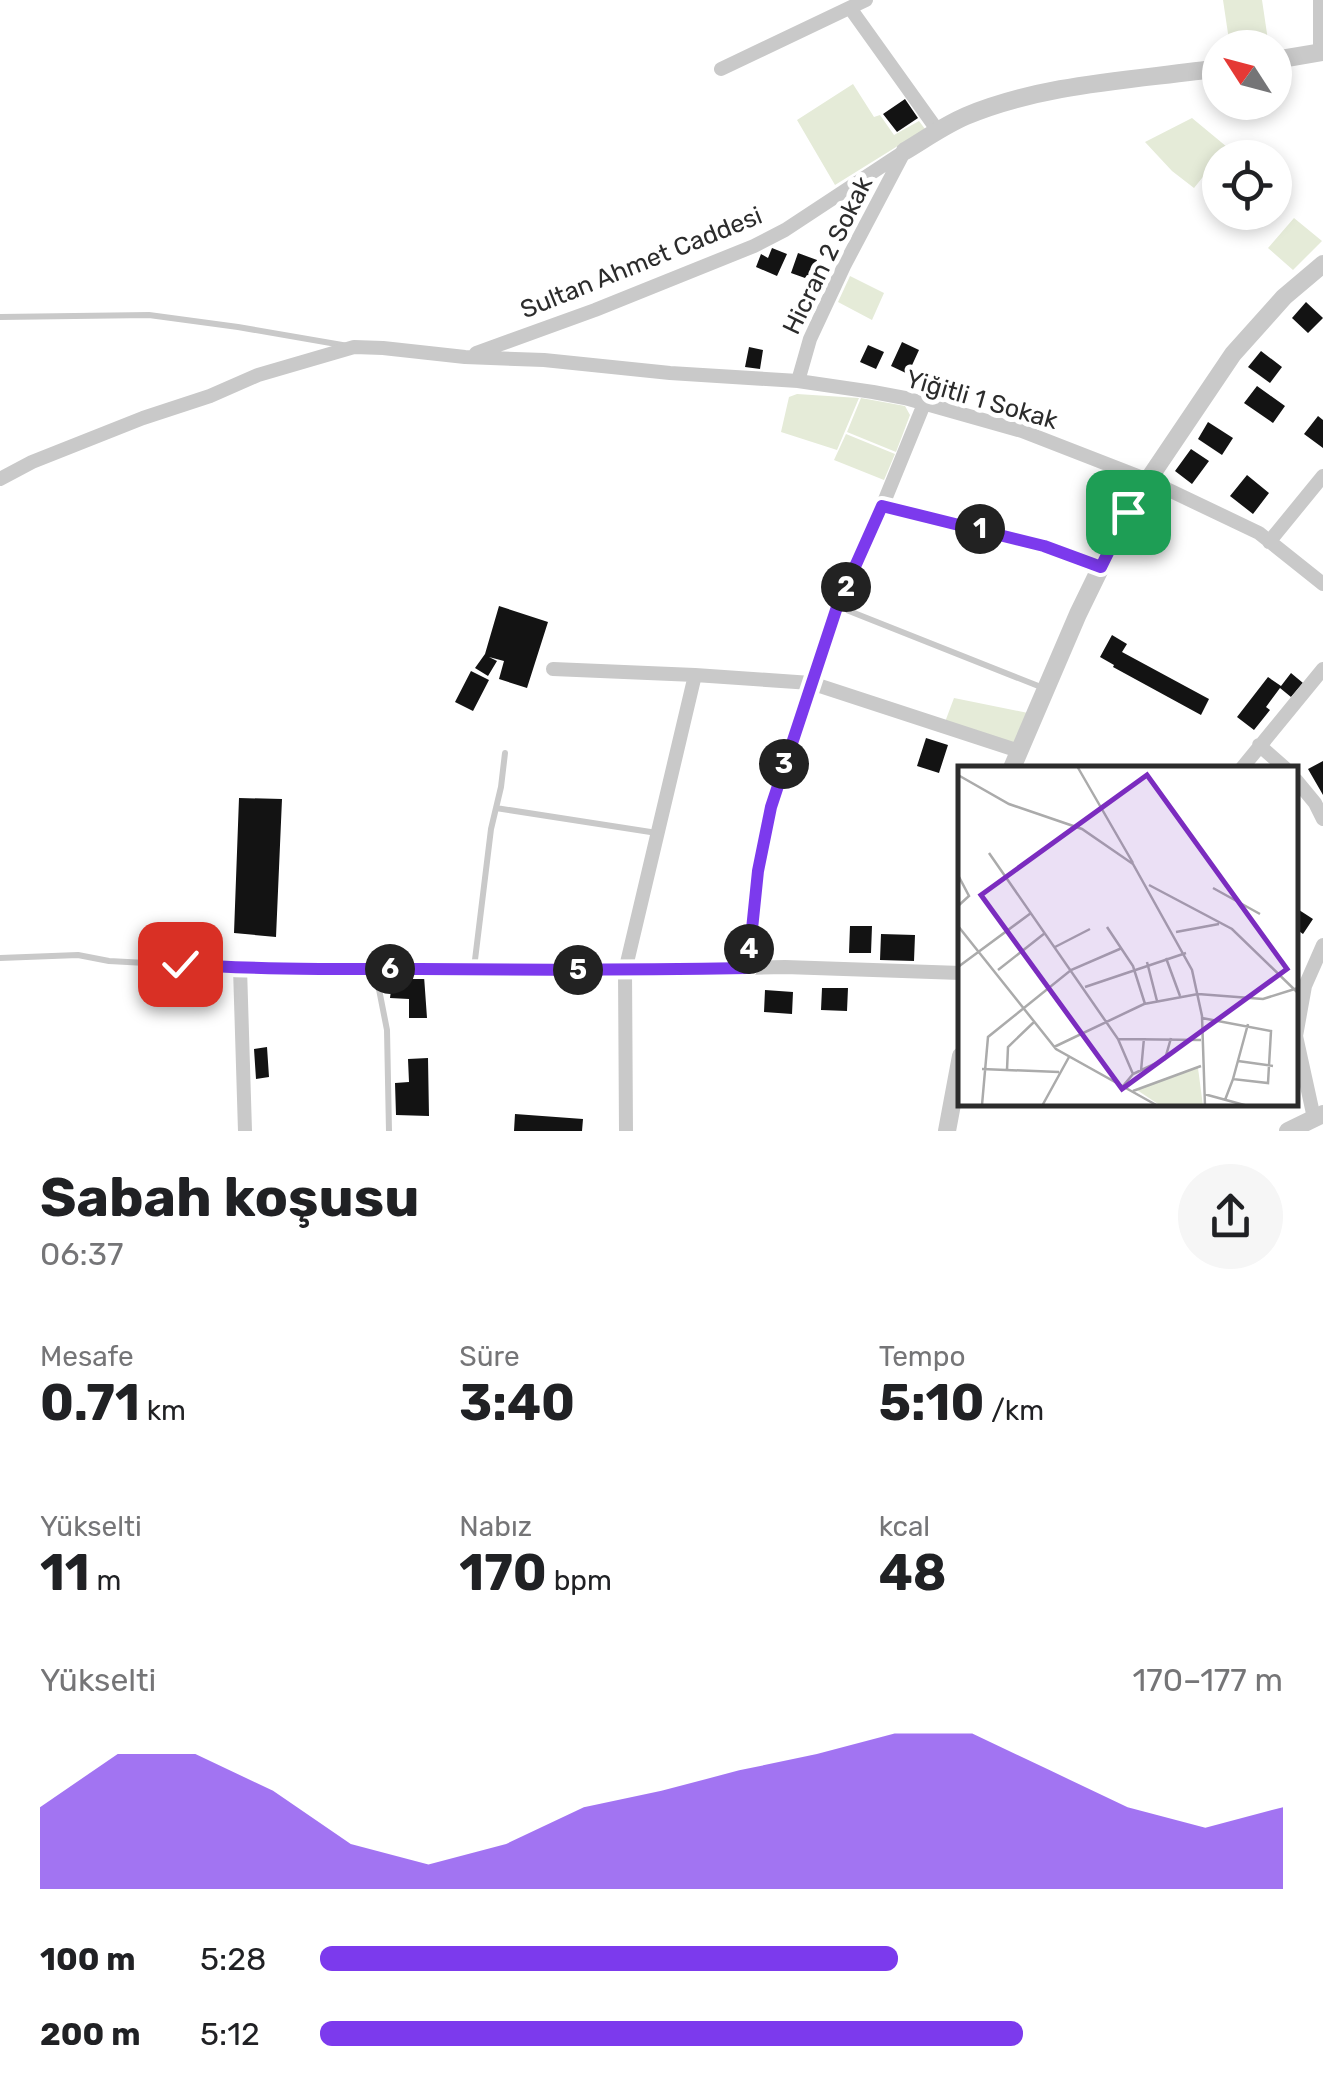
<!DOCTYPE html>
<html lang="tr">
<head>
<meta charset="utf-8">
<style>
  :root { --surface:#fff; --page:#f6f6f6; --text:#202124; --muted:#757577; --accent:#7c3aed }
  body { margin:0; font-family:Rubik,sans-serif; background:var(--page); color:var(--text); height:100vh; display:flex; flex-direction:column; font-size:38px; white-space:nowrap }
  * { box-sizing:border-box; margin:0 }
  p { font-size:32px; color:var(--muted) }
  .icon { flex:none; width:55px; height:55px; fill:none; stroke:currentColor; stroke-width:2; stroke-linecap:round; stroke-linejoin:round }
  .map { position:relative; height:1131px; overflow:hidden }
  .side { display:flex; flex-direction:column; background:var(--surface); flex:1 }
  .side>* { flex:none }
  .needle { width:65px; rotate:306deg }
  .tools { position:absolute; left:1202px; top:30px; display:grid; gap:20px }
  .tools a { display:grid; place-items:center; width:90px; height:90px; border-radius:50%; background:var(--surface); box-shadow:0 5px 15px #0003; font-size:50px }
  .pin { position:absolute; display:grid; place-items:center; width:85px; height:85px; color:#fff; margin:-42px; border-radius:20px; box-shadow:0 5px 15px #0006 }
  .km { position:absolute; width:50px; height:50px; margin:-25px; border-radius:50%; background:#222; color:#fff; font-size:28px; line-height:50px; text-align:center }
  .round { display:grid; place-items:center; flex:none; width:105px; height:105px; border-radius:52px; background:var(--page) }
  .overview { display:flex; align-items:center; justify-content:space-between; height:170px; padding:0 40px }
  h1 { font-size:55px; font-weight:700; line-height:75px }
  .figures { display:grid; grid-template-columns:repeat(3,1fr); gap:15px; height:170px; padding:10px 40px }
  .figures div { display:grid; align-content:center }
  .figures b { font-size:50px; font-weight:700 }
  .figures small { font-size:28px; font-weight:400 }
  .figures p { font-size:28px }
  .chart { height:280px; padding:20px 40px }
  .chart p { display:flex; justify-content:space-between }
  .chart svg { width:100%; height:180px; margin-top:10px; fill:var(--accent); opacity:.7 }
  ul { padding:0 40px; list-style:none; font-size:32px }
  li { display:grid; grid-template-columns:160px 120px 1fr; align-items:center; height:75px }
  li i { height:25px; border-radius:12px; background:var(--accent) }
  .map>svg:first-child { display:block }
</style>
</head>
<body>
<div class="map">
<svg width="1323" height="1131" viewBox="0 0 1323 1131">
  <rect width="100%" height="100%" fill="#fff"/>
  <path fill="#e5ebd8" d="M1223 0H1262L1269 47H1230Z
    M853 84 874 117 880 115 894 135 919 121 925 129 835 185 797 120Z
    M1192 118 1227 147 1194 188 1172 171 1145 142Z
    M1294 218 1322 241 1293 270 1268 248Z
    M850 276 884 293 872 320 838 302Z
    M797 394 859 398 837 450 781 432 789 397Z
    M861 398 905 406 910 415 896 452 847 432Z
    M846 434 895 454 884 480 834 460Z
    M954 698 1028 713 1014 745 945 722Z"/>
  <path fill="#131313" d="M905 99 918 118 897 132 883 114Z
    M772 248 787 254 777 276 756 267 761 254 768 258Z
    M798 253 817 260 812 276 807 275 805 278 791 273Z
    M1306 302 1323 318 1308 333 1292 318Z
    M902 342 919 350 908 374 891 366Z
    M868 345 884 352 876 369 860 362Z
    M749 347 763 350 760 369 745 367Z
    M1261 351 1282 367 1270 383 1248 367Z
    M1257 386 1285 406 1273 423 1244 403Z
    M1318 416 1323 420V448L1304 434Z
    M1208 422 1233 438 1222 455 1198 439Z
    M1191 449 1209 461 1192 484 1175 471Z
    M1247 475 1269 493 1253 514 1230 496Z
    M499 606 548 622 527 688 499 679 504 661 489 657 497 661 488 676 475 668 485 654Z
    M1112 635 1127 644 1122 652 1209 699 1201 715 1113 667 1114 665 1100 657Z
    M471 671 489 680 473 711 455 702Z
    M1291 673 1303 683 1291 697 1280 688 1266 707 1270 710 1254 730 1237 717 1268 677 1281 686Z
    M926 738 948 745 939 773 917 766Z
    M1323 761V795L1308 769Z
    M239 798 282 799 276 937 234 933Z
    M1296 908 1313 919 1303 934 1296 929Z
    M850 926H872L871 953H849Z
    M881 934 915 935 914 961 880 960Z
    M379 976H424L427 1018H409V999L390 998 391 990H379Z
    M822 988H848L847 1011 821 1010Z
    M765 990 793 992 792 1014 764 1012Z
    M267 1047 269 1077 256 1079 254 1049Z
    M428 1058 429 1116 396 1115 395 1083 409 1082 408 1059Z
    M515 1114 583 1119 582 1131H514Z"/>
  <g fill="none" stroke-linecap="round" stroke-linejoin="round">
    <path stroke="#c9c9c9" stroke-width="6" d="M0 317 149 315 238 327 348 346
      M839 607 1046 689
      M496 808 657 833
      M0 958 78 955 109 961 238 968
      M474 968 491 829 501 787 505 753
      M375 969 387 1030 389 1131"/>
    <path stroke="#c9c9c9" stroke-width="14" d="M850 8 938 131
      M1320 52V0
      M721 69 866 0
      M476 353 595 310 754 246 785 230 905 151
      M798 381 810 339 844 266 902 156
      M0 479 32 462 143 418 210 396 258 375 354 347 383 348 465 357 544 360 670 373 798 381 873 392 905 398 1022 431 1148 480 1259 533 1323 584
      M883 506 1044 546 1101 567
      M1269 542 1323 476
      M553 669 695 675 811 683 1019 751
      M1259 745 1285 768
      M1242 768 1323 669
      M1296 780 1315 803 1323 819
      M748 967 757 871 780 776 837 607 875 524 924 404
      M1296 1036 1305 986 1323 945
      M1296 1036 1314 1118
      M245 1131 240 968 622 971 785 967 961 973
      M626 1131 625 971 695 675"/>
    <path stroke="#c9c9c9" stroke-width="18" d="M1275 60 1323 52
      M905 151C925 139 945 125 966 116 1045 83 1136 80 1220 68
      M1012 768 1078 614 1114 540 1148 480 1233 354 1284 297 1323 264
      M947 1131 961 1056
      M1288 1131 1323 1114"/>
  </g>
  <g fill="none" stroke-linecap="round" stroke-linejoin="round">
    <g stroke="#fff" stroke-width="20">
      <path id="route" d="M180 964C259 970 338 969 418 969 528 970 638 970 748 968L758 871 771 807 837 607 882 506 1044 546 1101 567 1128 512"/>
    </g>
    <use href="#route" stroke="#7c3aed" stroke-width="12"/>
  </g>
  <g text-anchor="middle" stroke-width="10" stroke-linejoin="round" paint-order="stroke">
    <g font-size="25" fill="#2c2c2c" stroke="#fff">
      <text transform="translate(827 255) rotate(-64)" y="9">Hicran 2 Sokak</text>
      <text transform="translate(641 262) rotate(-22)" y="9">Sultan Ahmet Caddesi</text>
      <text transform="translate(982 399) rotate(16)" y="9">Yiğitli 1 Sokak</text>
    </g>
  </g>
  <g transform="translate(958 766)">
    <rect width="340" height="340" fill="#fff"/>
    <path d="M240 302 245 340H203L179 324Z" fill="#e5ebd8"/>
    <path fill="none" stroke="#ababab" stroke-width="2.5" d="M119 0 175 97M0 9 51 38 124 63 175 98 234 204 244 250 247 340M31 87 160 273 175 308 165 320M0 109 11 130 0 140M191 119 274 163 340 227M255 122 302 148M0 160 98 283 200 340M149 161 175 200 187 238M218 166 261 158M97 181 132 163M208 192 222 230M189 196 199 235M0 201 73 147M40 204 87 167M127 221 228 187M244 252 313 265 310 317 275 313 267 334M160 273 243 274M96 281 186 238 240 228 305 233 340 222M280 295 315 300M24 303 101 306M49 304 50 281 76 256M183 305 186 272M175 308 207 293 213 272M275 313 290 258M175 325 243 300M246 328 290 340M24 339 30 271 113 204 164 182M84 340 111 291"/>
    <path fill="#7b2cbf" fill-opacity="0.15" stroke="#7b2cbf" stroke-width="5" d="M189 9 329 203 164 323 23 129Z"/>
    <rect width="340" height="340" fill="none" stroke="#2c2c2c" stroke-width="5"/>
  </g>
</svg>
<div class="tools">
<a><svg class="needle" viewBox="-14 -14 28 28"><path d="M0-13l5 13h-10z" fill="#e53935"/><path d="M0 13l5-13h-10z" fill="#757577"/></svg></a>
<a><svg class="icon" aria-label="locate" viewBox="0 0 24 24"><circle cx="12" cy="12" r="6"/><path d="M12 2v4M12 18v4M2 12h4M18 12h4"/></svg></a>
</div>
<div class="pin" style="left:1128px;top:512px;background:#1e9e55"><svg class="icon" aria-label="arrive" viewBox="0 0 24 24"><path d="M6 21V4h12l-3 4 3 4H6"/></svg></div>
<div class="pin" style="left:180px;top:964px;background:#d93025"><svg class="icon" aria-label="check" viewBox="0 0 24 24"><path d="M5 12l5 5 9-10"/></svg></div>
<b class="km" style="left:980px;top:529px">1</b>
<b class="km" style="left:846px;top:587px">2</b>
<b class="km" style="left:784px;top:764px">3</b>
<b class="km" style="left:749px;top:949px">4</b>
<b class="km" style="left:578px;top:970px">5</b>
<b class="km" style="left:390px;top:969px">6</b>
</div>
<section class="side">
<div class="overview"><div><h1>Sabah koşusu</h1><p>06:37</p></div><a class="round"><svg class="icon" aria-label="share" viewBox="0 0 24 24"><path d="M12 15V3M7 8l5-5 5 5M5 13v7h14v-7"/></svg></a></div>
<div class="figures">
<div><p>Mesafe</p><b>0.71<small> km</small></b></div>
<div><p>Süre</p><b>3:40</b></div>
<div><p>Tempo</p><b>5:10<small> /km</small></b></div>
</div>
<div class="figures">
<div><p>Yükselti</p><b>11<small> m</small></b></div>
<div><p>Nabız</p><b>170<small> bpm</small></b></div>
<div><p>kcal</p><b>48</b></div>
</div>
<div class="chart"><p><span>Yükselti</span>170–177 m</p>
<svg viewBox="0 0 160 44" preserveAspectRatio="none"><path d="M0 44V24L10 11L20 11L30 20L40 33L50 38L60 33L70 24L80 20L90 15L100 11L110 6L120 6L130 15L140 24L150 29L160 24V44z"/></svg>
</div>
<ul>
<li><b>100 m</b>5:28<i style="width:60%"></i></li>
<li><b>200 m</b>5:12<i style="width:73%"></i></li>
</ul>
</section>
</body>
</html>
